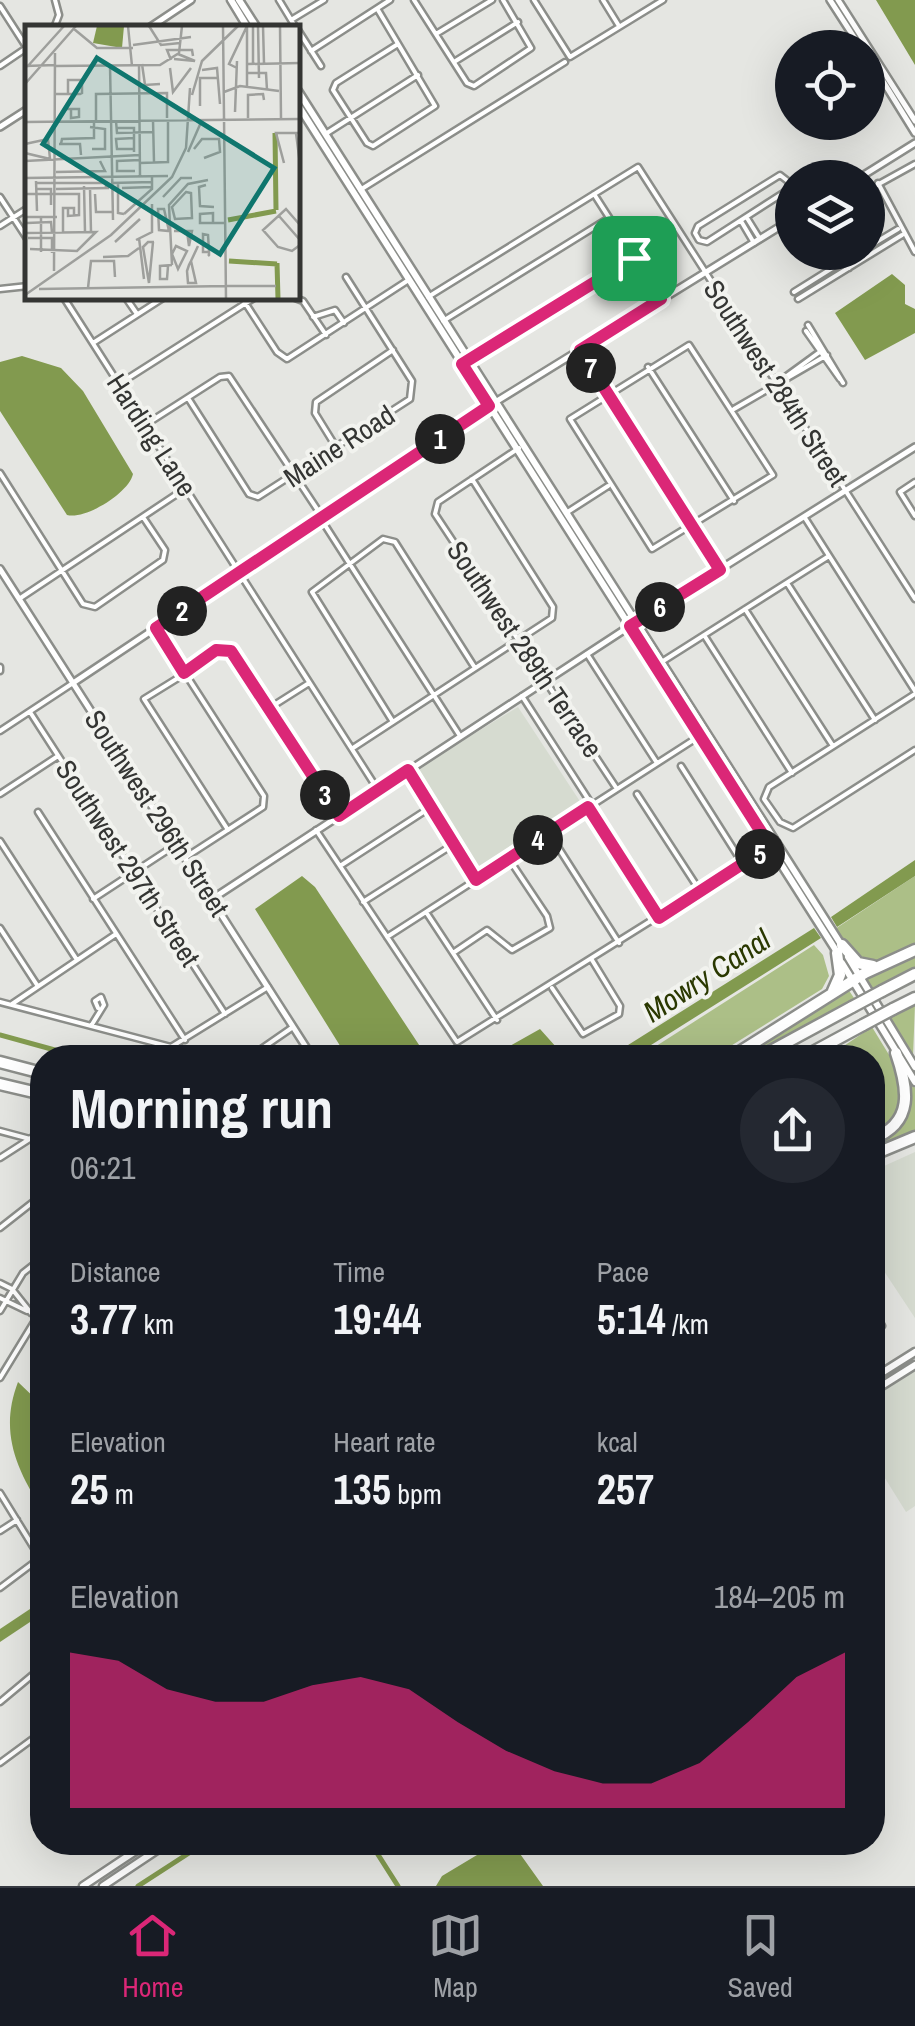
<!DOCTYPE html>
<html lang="en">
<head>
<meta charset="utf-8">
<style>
  :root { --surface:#171b24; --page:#242831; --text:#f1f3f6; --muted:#9ea1a6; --line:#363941; --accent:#db2777 }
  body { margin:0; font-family:"Archivo Narrow",sans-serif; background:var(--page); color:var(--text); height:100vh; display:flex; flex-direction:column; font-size:38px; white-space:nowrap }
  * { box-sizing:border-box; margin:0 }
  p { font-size:32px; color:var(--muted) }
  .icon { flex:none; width:55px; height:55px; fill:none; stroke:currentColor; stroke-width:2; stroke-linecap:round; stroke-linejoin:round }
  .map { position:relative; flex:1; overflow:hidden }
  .details { position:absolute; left:30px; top:1045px; width:855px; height:810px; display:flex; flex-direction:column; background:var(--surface); border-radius:40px; box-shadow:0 10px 40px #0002 }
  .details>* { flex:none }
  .controls { position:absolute; left:775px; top:30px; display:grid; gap:20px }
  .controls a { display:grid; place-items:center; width:110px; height:110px; border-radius:50%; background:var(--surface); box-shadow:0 10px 40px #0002; font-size:50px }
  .pin { position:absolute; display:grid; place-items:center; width:85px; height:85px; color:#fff; margin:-42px; border-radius:20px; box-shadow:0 5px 15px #0006 }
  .km { position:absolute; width:50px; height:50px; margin:-25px; border-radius:50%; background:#222; color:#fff; font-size:28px; line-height:50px; text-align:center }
  .round { display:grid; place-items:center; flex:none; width:105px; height:105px; border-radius:52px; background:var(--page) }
  .overview { display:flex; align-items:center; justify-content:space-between; height:170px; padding:0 40px }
  h1 { font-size:55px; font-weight:700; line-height:75px }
  .metrics { display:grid; grid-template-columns:repeat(3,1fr); gap:15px; height:170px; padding:10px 40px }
  .metrics div { display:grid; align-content:center }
  .metrics b { font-size:42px; font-weight:700 }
  .metrics small { font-size:28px; font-weight:400 }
  .metrics p { font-size:28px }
  .chart { height:280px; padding:20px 40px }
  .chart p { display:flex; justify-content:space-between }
  .chart svg { width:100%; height:180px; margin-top:10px; fill:var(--accent); opacity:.7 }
  .menu { display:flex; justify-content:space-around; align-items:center; height:140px; border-top:2px solid var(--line); background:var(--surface); font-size:28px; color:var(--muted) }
  .menu a { display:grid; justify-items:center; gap:5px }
  .menu .active { color:var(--accent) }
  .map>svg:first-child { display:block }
</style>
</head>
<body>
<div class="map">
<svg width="915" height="1886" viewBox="0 0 915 1886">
  <rect width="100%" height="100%" fill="#e5e6e2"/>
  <path fill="#d6dbd0" d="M518 707 583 806 482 871 474 867 416 774 339 816Z
    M915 1152V1318L872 1253 873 1171Z
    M915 1369V1506L906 1512 873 1459V1395Z"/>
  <path fill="#acbf87" d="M915 876V947L868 964 857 960 835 929Z
    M814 945 823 955 829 976 822 989 713 1057H639Z
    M915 952V968L871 992 863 977Z
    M846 986 856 1001 749 1057 734 1058 785 1032Z
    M915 1004 913 1057 889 1018Z
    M872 1027 905 1081 898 1118 873 1137 872 1058H826Z
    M909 1079 915 1088V1130L873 1151 872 1142 909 1104Z"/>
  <path fill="#829a4f" d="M876 0H915V65Z
    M892 274 905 285V304L915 309V333L865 360 835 313Z
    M22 356 61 368 83 391 133 474C129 493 85 520 67 515L0 411V362Z
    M915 860V876L837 927 831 917Z
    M302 876 315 887 427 1057H347L255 909Z
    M814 928 821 938 632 1057H609Z
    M540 1029 565 1057H489L492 1056Z
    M18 1382 42 1405V1509C14 1466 0 1429 18 1382Z
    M42 1601V1614L0 1642V1629Z
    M497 1843 518 1851 543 1886H436L442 1876Z"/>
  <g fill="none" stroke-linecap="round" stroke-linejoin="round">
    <path stroke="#829a4f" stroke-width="5" d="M0 1035 84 1058
      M370 1842 398 1886
      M138 1886 206 1842"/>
    <g stroke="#8c8e8a" stroke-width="9">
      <path id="minor" d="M279 0 296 28
        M414 0 467 83 474 86 531 48 503 0
        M534 0 570 57 663 0
        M603 0 619 26
        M0 6 27 48
        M378 10 435 106 373 146 367 143 333 90 336 83 398 44
        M291 20 324 0
        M54 28 59 15 55 0
        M298 30 321 66
        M436 34 492 0
        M311 51 390 0
        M454 62 518 22
        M0 66 28 47
        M327 133 418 75
        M780 175 789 182 788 190 707 242 699 240 695 233 698 226Z
        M878 183 915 252
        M360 190 565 62
        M868 190 915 164
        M594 194 661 299
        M0 197 28 240
        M747 218 760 239
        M741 221 754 243
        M0 226 28 208
        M868 247 898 229
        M835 252 849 268
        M0 289 28 286
        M794 292 858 252
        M428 297 638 167 915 599
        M64 298 378 790
        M126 298 137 314
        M242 298 277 352 287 359 407 281
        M295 298 303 301 326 335
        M798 299 902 235
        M313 317 335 310 344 323
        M443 321 609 218
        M808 325 843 383
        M806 331 840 379
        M93 343 163 298
        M689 345 773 475 652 549 570 419Z
        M580 351 721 569
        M468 361 634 257
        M648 367 734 501
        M777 383 821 351
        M119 384 254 298
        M188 398 249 494 258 497 410 399 412 381 346 277
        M734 409 827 355
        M145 425 220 377 229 376 321 515
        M336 447 315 413 316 402 393 350
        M519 448 438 502 435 514 617 789
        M0 473 83 604 95 607 163 560 165 550 143 517
        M915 482 900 492 915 516
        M566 513 608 486
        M805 518 915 691
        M321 519 460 736
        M787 583 875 720
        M19 599 186 488
        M745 609 833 746
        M156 628 264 796 263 807 186 857
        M704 635 792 773
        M587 654 657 763
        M660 663 829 556
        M0 667V671
        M915 694 769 787 764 799 780 822 793 828 915 750
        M522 696 592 805
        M268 709 309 683
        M30 712 225 1014
        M393 722 312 592 383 539 395 542 475 668
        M0 731 73 683
        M353 748 552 618 553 607 472 479
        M681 766 743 864
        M409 770 476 880
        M0 794 58 756
        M637 794 700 891
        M589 808 659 917
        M38 812 185 1040
        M228 830 144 699 225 649 339 816
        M316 830 457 1042 777 842
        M549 833 619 943
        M0 841 77 960
        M340 866 431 807
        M93 899 177 844
        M363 902 454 844
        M426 912 497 1020
        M0 928 37 985
        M387 937 698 737
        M453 953 487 930 512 950 550 928 547 916 509 859
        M552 988 583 1034 619 1014 620 1006 592 960
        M0 1002 171 1047 268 987
        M12 1004 116 934
        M91 1026 104 1005 101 997 95 1001 98 1008
        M248 1058 293 1027
        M0 1131 30 1139
        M0 1158 42 1131
        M0 1228 42 1195
        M0 1283 12 1289 31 1313
        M0 1298 27 1311
        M872 1306 882 1326 872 1337
        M0 1311 23 1273 42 1258
        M0 1378 42 1309
        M0 1493 40 1558 0 1588
        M0 1531 17 1520
        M0 1702 42 1667
        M0 1763 42 1732"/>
    </g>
    <g stroke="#8c8e8a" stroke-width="10">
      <path id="tertiary" d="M830 0 861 48
        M838 0 915 121
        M149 28 191 0
        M868 57 915 133
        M0 127 28 109
        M859 178 915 143
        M0 569 313 1058
        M73 683 489 406 792 219
        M212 899 636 622 915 447"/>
    </g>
    <g stroke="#8c8e8a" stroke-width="11">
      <path id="secondary" d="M231 0 248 28
        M239 0 257 28
        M298 91 842 946
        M298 105 837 952
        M848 957 915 1067
        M842 963 915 1082
        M872 1379 915 1352
        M872 1392 915 1365
        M83 1886 149 1842
        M103 1886 169 1842"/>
    </g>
    <g stroke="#8c8e8a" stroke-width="15">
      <path id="motorway" d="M842 945 858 963 873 966
        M833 991 840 975 837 953
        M882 991 915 974
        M893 1009 915 998
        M730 1058 865 973 915 950
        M758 1058 852 1007
        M802 1058 863 1025
        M0 1062 42 1073
        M0 1084 42 1094
        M872 1139C915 1123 908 1088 896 1053
        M872 1155 915 1137"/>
    </g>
    <use href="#minor" stroke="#fff" stroke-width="4"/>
    <use href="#tertiary" stroke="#fff" stroke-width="5"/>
    <use href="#secondary" stroke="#fff" stroke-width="6"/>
    <use href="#motorway" stroke="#fff" stroke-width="10"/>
    <g stroke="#8c8e8a" stroke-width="15" stroke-linecap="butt">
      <path id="motorway-bridge" d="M852 1007 882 991
        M863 1025 893 1009"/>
    </g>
    <use href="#motorway-bridge" stroke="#fff" stroke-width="10"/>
  </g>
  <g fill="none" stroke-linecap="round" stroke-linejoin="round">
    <g stroke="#fff" stroke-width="20">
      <path id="route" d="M634 258 661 299 580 350 720 570 630 626 770 846 659 918 588 807 476 880 408 770 339 816 231 651 216 650 184 673 156 628 489 406 462 364Z"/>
    </g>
    <use href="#route" stroke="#db2777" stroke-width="12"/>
  </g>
  <g text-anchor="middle" stroke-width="8" stroke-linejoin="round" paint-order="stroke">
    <g font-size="28" fill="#343533" stroke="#f2f3ef">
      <text transform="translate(776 383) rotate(57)" y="10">Southwest 284th Street</text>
      <text transform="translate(152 435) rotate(57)" y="10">Harding Lane</text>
      <text transform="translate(339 446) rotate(-33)" y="10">Maine Road</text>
      <text transform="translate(525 649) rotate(56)" y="10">Southwest 289th Terrace</text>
      <text transform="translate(157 813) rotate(57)" y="10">Southwest 296th Street</text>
      <text transform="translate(128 863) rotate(57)" y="10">Southwest 297th Street</text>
    </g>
    <g font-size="30" font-style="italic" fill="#2a3800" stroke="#f2f3ef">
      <text transform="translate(707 976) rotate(-33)" y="10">Mowry Canal</text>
    </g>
  </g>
  <g transform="translate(25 25)">
    <rect width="275" height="275" fill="#e5e6e2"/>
    <path d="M72 1H99L97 23 68 18Z" fill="#829a4f"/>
    <path fill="none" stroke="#829a4f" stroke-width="5" d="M250 108 251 185M203 195 251 186M204 236 252 239M252 238 253 274"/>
    <path fill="none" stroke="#9e9f9c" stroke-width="2.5" d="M1 1V41M103 1 107 41M124 1 136 20 155 18M198 1 201 274M228 1V38M233 1 234 53M238 1 239 38M255 1 256 93M49 4 72 23H108M108 20 166 12M149 34 170 36 153 29M146 35 142 25H167L168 31M114 39 115 151M117 39 120 60 135 59M223 39 275 38M85 40 88 195M0 41 31 40M30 41 135 40 154 28 157 1M2 42 39 1M145 43 148 67 166 43M212 43 204 39 222 1M177 45 192 43 195 79M223 48H241L242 65M0 59 51 1M222 62V1M199 67 215 61 254 66M31 69H55L57 68V55H43V69M167 70 177 36 213 1M175 81V53H192M41 84H54V92L46 93V84M210 87 212 36M223 93V70L238 69 239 75M71 95V69L142 68V93M128 95 129 137M91 96 92 108 128 107M0 97 275 94M65 102 80 104V124H67M91 103H109V127M271 108 275 139M109 113 91 114 92 124H109M0 119 23 114 25 134 0 128M34 119H55L56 130M36 119 37 114 69 113V96M169 124 177 114H194L195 127 179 133M163 127 177 95M0 136 115 130M115 138 143 137V95M259 138 251 108H275M110 146H92V136L115 135M31 147 80 146 75 136M0 153 143 151M11 156 12 186M93 157V188L99 189M11 158H81V163M87 158 127 157M181 160 174 162 175 181 189 182M59 161 60 207M65 163 66 207M97 163 127 162M11 164H26V180M31 164 84 163M161 167 166 168 167 193 150 194 147 182ZM0 169H54V190L43 191V183M70 169 71 187H87M138 172 156 153H167M133 184H139L144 206 134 205ZM99 189 127 164V151M254 191 275 215M0 192H32M2 198 26 197 27 208M188 198V188L175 189V198H199M275 200 261 184 238 205 253 222 267 226 275 220M149 206H167L164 221 162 206M0 208 71 207 52 226 5 224M38 208V183H49V191M3 213H27V228M114 213 119 254M111 215 127 207V179M90 217 115 194M128 217 124 258 118 222 123 217H129M151 221 162 226 153 244 147 229ZM16 227V192M183 231 184 230V226L183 210 178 209V227H184M78 232 103 231 114 223M166 236 171 258H163L162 246 164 240 166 236 173 221M147 240 144 180 163 159 183 155M143 241 142 254H135V241L147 240M29 246 30 28M202 261H251M63 263 66 236H89L90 252M14 264 202 261M0 270 86 210 147 152 161 123 165 63"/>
    <path fill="#0f766e" fill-opacity="0.15" stroke="#0f766e" stroke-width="5" d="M72 33 249 143 195 229 18 119Z"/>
    <rect width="275" height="275" fill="none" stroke="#343533" stroke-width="5"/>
  </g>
</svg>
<div class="controls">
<a><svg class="icon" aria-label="locate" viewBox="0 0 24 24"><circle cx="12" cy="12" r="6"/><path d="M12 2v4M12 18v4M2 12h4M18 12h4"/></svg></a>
<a><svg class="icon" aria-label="layers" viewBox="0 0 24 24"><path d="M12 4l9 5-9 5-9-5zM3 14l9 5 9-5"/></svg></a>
</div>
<div class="pin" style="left:634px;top:258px;background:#1e9e55"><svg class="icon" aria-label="arrive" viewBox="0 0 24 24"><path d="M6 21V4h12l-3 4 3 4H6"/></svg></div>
<b class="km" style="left:440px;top:439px">1</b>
<b class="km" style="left:182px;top:611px">2</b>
<b class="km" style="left:325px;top:795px">3</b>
<b class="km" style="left:538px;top:840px">4</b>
<b class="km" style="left:760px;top:854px">5</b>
<b class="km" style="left:660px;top:607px">6</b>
<b class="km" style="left:591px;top:368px">7</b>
<section class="details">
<div class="overview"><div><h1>Morning run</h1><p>06:21</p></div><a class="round"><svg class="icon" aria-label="share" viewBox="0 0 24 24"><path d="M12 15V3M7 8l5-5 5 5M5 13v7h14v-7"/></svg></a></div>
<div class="metrics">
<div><p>Distance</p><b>3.77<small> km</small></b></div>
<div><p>Time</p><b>19:44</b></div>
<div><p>Pace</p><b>5:14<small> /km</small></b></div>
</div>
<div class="metrics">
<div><p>Elevation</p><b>25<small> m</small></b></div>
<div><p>Heart rate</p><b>135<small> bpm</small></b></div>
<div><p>kcal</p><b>257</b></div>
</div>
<div class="chart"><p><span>Elevation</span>184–205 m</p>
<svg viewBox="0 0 160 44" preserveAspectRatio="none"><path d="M0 44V6L10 8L20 15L30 18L40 18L50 14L60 12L70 15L80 23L90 30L100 35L110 38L120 38L130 33L140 23L150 12L160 6V44z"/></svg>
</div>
</section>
</div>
<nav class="menu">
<a class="active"><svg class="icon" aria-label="home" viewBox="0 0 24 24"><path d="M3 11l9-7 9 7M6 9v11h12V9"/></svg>Home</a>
<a><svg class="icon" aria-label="map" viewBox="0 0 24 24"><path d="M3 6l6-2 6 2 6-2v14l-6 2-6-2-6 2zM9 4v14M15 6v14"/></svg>Map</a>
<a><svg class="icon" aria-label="saved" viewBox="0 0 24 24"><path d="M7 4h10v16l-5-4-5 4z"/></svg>Saved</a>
</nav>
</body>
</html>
